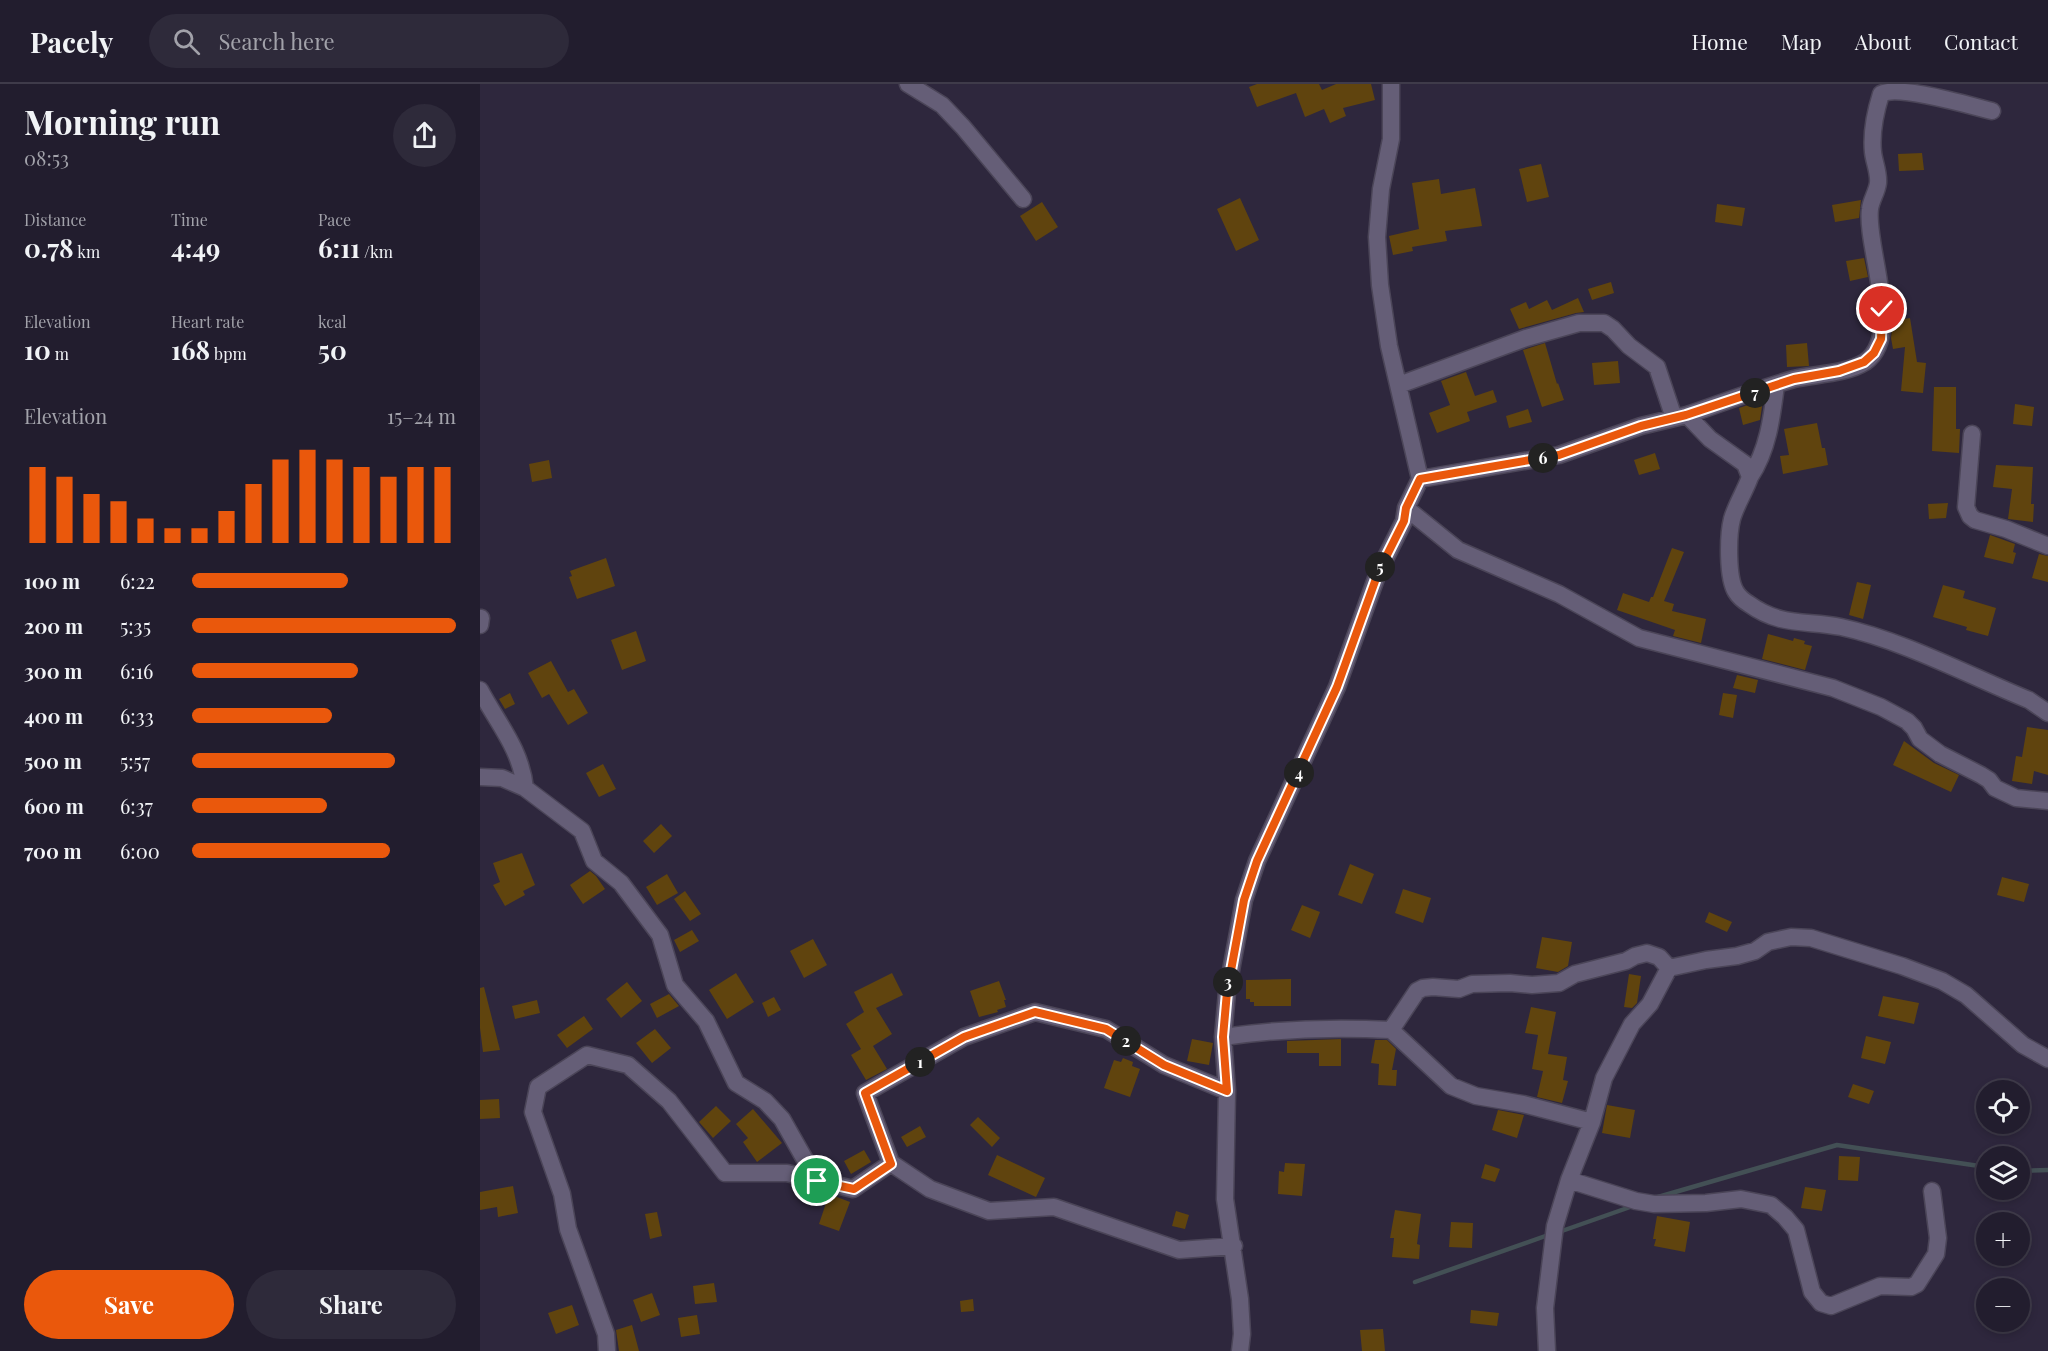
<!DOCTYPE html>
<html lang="en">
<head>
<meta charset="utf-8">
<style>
  :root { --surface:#221d2e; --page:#2e2a3a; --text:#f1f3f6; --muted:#a2a2aa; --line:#3f3b4a; --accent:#ea580c }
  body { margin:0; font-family:"Playfair Display",serif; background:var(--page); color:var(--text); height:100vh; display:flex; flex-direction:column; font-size:22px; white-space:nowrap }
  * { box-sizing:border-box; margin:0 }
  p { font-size:20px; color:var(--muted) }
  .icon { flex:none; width:33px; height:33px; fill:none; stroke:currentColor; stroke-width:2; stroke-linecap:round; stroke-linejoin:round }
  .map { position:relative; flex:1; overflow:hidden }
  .drawer { display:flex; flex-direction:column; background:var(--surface); width:480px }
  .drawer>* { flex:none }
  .tools { position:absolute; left:1496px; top:996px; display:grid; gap:12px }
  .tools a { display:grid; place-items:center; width:54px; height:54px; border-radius:50%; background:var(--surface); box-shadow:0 3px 9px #0003,0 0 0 2px var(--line); font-size:30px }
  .pin { position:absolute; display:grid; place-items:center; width:51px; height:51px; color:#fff; margin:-26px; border:3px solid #fff; border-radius:50%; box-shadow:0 2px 6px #0007 }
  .km { position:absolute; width:30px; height:30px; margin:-15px; border-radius:50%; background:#222; color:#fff; font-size:16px; line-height:30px; text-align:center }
  .round { display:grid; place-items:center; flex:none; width:63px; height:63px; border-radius:32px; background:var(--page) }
  .summary { display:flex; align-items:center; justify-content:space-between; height:102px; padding:0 24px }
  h1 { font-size:33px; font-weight:700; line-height:45px }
  .stats { display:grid; grid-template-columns:repeat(3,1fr); gap:9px; height:102px; padding:6px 24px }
  .stats div { display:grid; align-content:center }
  .stats b { font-size:26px; font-weight:700 }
  .stats small { font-size:16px; font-weight:400 }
  .stats p { font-size:16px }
  .chart { height:168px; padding:12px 24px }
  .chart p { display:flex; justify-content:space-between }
  .chart svg { width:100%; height:108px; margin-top:6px; stroke:var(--accent); stroke-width:6 }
  .button { display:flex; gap:12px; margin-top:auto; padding:12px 24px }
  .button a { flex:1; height:69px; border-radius:36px; background:var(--accent); color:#fff; font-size:24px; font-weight:700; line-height:69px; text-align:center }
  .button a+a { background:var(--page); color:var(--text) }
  ul { padding:0 24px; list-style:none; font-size:20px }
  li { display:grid; grid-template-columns:96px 72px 1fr; align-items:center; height:45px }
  li i { height:15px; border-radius:8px; background:var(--accent) }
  header { display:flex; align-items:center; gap:36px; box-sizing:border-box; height:84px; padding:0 30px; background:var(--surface); border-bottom:2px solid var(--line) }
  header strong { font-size:28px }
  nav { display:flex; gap:33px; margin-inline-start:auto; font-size:21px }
  .search { width:420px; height:54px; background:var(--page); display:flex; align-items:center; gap:15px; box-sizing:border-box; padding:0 21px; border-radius:33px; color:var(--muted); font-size:22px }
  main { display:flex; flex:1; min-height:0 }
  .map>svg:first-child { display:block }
</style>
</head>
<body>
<header>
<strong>Pacely</strong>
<div class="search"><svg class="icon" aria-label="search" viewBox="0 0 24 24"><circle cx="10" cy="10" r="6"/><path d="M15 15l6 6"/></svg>Search here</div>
<nav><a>Home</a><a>Map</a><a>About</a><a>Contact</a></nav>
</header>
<main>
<section class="drawer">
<div class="summary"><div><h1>Morning run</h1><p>08:53</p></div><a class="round"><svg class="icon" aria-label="share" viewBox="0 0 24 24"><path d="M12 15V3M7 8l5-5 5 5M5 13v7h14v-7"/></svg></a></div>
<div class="stats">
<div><p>Distance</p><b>0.78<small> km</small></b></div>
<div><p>Time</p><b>4:49</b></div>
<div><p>Pace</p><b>6:11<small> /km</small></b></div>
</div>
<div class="stats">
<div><p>Elevation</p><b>10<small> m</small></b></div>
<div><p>Heart rate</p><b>168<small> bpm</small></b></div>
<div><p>kcal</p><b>50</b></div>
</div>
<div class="chart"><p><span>Elevation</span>15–24 m</p>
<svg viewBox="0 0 160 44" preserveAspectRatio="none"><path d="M5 44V13M15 44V17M25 44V24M35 44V27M45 44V34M55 44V38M65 44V38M75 44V31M85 44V20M95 44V10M105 44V6M115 44V10M125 44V13M135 44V17M145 44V13M155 44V13"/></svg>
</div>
<ul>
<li><b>100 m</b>6:22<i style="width:59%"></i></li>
<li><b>200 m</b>5:35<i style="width:100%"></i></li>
<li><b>300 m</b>6:16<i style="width:63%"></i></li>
<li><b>400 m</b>6:33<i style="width:53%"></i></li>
<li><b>500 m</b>5:57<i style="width:77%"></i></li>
<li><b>600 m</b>6:37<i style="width:51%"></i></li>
<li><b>700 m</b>6:00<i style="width:75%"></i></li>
</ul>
<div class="button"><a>Save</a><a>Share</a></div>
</section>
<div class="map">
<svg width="1568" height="1267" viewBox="0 0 1568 1267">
  <rect width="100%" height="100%" fill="#2e273d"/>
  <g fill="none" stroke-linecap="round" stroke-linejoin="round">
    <path stroke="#435055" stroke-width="4.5" d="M1539 1087 1568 1086
      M1178 1113 1357 1061 1506 1083
      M1079 1148 1153 1122
      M935 1198 1071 1150"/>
  </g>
  <path fill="#60440e" d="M777 0H839L842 6 856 0H891L895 16 863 24 866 32 850 39 844 25 825 33 816 9 777 23 769 3Z
    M1442 69 1444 86 1419 87 1418 70Z
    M1061 80 1069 113 1047 118 1039 85Z
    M959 95 961 110 995 104 1002 142 965 147 967 157 932 163 933 167 913 171 909 152 939 145 932 99Z
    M760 114 779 156 756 167 737 125Z
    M1381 116 1379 134 1355 138 1352 121Z
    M562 118 578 143 556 157 540 132Z
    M1237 120 1265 124 1262 142 1235 138Z
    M1384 174 1388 193 1370 197 1366 177Z
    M1131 198 1134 209 1112 216 1108 205Z
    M1098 214 1104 228 1096 229 1039 245 1030 225 1046 218 1049 225 1067 216 1072 226Z
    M1430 234 1437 278 1446 279 1443 309 1421 307 1425 263 1413 265 1411 254 1413 237Z
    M1065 259 1077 300 1078 299 1084 316 1062 323 1043 266Z
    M1327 259 1329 282 1307 283 1306 261Z
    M1138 277 1140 299 1114 301 1112 279Z
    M986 288 995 312 1013 306 1017 318 987 328 990 337 957 349 949 329 970 321 961 297Z
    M1454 303H1476V345H1480L1479 369 1452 367Z
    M1283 316 1280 336 1263 341 1259 324Z
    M1535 320 1554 323 1552 342 1533 340Z
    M1048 325 1052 338 1029 344 1026 332Z
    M1337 339 1342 364H1345L1348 381 1303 390 1300 372 1309 371 1304 345Z
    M1175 369 1180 385 1159 391 1154 376Z
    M69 376 72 394 52 398 49 380Z
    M1516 381 1553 383 1551 420H1554L1553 438 1528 435 1532 405 1513 403Z
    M1468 419 1466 434 1449 435 1448 420Z
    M1510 451 1535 460 1533 468 1536 469 1533 480 1504 473Z
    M1192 464 1204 468 1184 517 1194 520 1192 527 1226 535 1221 559 1193 552 1195 546 1137 526 1143 509 1169 518 1171 513H1173Z
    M1559 470 1568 472V498L1552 494Z
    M126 474 135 502 97 515 89 493 92 492 90 487Z
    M1377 498 1391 501 1383 535 1369 531Z
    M1463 501 1485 507 1483 514 1516 524 1508 552 1486 546 1487 543 1453 533Z
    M156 547 166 577 142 586 131 556Z
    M1288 550 1313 557 1314 554 1325 557 1324 560 1332 562 1325 586 1282 575Z
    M71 577 88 608 94 605 108 629 88 641 69 610 62 614 48 589Z
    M1257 591 1278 596 1275 609 1253 604Z
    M30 609 35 620 25 625 19 615Z
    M1243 609 1257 611 1253 634 1239 631Z
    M1547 643 1568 646V691L1554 687 1552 700 1532 697 1536 672 1542 673Z
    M1424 657 1454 679 1479 691 1471 708 1413 681Z
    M123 680 136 705 119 713 106 689Z
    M181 740 192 752 174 769 163 757Z
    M42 769 55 801 43 807 45 811 25 822 13 801 20 798 13 779Z
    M870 780 894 790 882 820 858 811Z
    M110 787 116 792 125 805 103 820 90 801Z
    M187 790 198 809 177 821 166 803Z
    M1522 793 1549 800 1544 818 1517 811Z
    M923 805 951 814 943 839 915 829Z
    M205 807 221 830 210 837 194 815Z
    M822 821 840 828 830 854 811 846Z
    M1229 828 1252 838 1247 848 1225 838Z
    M212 846 219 857 200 868 194 856Z
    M1062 853 1092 858 1088 882 1078 888 1056 884Z
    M333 855 347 881 324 894 310 867Z
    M256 889 274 918 247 935 229 906Z
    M412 889 423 911 396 924 412 950 393 962 407 985 386 996 371 971 381 965 366 940 384 928 374 908Z
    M1149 890 1161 892 1157 919 1152 924 1144 923Z
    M811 895V922H774V918H770V915H766V896Z
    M519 897 526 916H524L526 923 517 926 518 928 499 933 490 907Z
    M147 898 162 917 141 934 126 915Z
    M4 903 20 966 3 968 0 944V904Z
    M189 910 199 922 177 934 170 920Z
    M1403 912 1439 919 1434 940 1398 932Z
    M294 913 301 926 288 933 282 919Z
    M57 916 60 929 35 935 32 922Z
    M1051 923 1076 928 1068 970 1087 973 1083 996 1088 997 1082 1019 1057 1013 1063 987 1052 985 1058 951 1045 949Z
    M104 932 113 945 87 964 77 951Z
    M175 945 191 964 172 979 156 959Z
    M1386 952 1411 958 1405 980 1381 974Z
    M712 955 733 959 729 981 707 977Z
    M861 955V982H839V969H807V957Z
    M895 956H907L916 965 912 986H917L916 1002 898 1001 899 980 891 979Z
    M643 974 653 978 652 982 660 985 650 1013 624 1004 634 976 641 978Z
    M1373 1000 1394 1007 1389 1020 1368 1013Z
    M19 1015 20 1034 0 1035V1016Z
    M1127 1021 1155 1026 1150 1054 1122 1049Z
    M236 1022 251 1037 233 1054 219 1038Z
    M273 1025 302 1059 277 1078 263 1058 268 1054 256 1040Z
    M1018 1026 1044 1031 1037 1054 1012 1046Z
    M498 1033 520 1054 512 1063 490 1041Z
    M440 1042 446 1053 427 1063 421 1053Z
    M384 1066 391 1078 371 1090 364 1077Z
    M517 1071 565 1094 556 1113 508 1091Z
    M1359 1072 1380 1073 1378 1097 1358 1096Z
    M805 1079 825 1080 822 1112 798 1110 799 1087 804 1088Z
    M1005 1080 1020 1085 1015 1098 1001 1094Z
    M33 1102 38 1129 18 1133 17 1123 0 1126V1108Z
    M1325 1103 1346 1106 1342 1127 1321 1124Z
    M349 1110 370 1118 359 1147 339 1140Z
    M915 1126 941 1130 937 1160 940 1161 939 1175 912 1173 914 1154H910Z
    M696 1127 709 1131 705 1145 692 1142Z
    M177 1128 182 1152 170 1155 165 1130Z
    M1177 1132 1210 1138 1205 1168 1174 1162 1176 1155H1173Z
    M971 1138 993 1139 992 1164 969 1163Z
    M234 1199 237 1218 215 1220 213 1202Z
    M172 1209 180 1231 161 1238 153 1216Z
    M493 1215 494 1227 481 1228 480 1217Z
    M92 1221 99 1241 76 1250 68 1229Z
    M991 1226 1019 1229 1017 1242 990 1239Z
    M217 1231 220 1250 201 1253 198 1234Z
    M152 1241 159 1267H139L136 1246Z
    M903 1245 905 1267H882L880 1246Z"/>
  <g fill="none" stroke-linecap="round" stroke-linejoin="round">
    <g stroke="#4b4558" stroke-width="19">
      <path id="minor" d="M428 0 462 21 483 43 543 115
        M919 301 1046 254 1099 239H1124L1133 245 1149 262 1177 283 1194 334
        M1207 331C1242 319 1278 305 1314 295 1336 290 1366 290 1385 278 1424 252 1385 162 1390 125 1391 116 1397 108 1398 99 1399 88 1394 78 1393 68 1391 48 1395 29 1401 10 1418 0 1491 22 1512 27
        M1492 350 1486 423 1490 432 1495 436 1526 445 1568 462
        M1270 393C1288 366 1292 333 1296 301
        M940 395 1079 371 1161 342 1207 331 1230 355 1265 380 1270 393C1265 407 1256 421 1252 435 1248 451 1247 494 1256 508 1259 513 1264 517 1269 520 1301 543 1326 536 1361 543 1422 556 1490 592 1549 616L1568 629
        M926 424 978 466 1079 510 1159 554 1353 604 1401 623 1427 637 1434 644 1440 655 1460 670 1501 691 1509 696 1515 704 1536 714 1568 717
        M0 541 1 534
        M0 606C18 640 41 665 45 704
        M0 693 22 694 45 704 102 747 114 777 141 799 180 851 195 901 226 937 256 999 285 1017 302 1035 337 1097
        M1189 884 1226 876 1257 872 1275 867 1288 858 1311 853 1331 854 1422 882 1462 897 1486 911 1543 961 1568 975
        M911 946 971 1002 996 1012 1043 1020 1112 1038
        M743 953C798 945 855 943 911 946L937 907 943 904 953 903 979 905 992 900 1030 899 1052 901 1079 899 1095 890 1146 877 1155 872 1167 869 1179 873 1189 884 1170 920 1152 940 1124 994 1112 1038 1089 1096
        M411 1079 385 1009 484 953 555 928 626 945 684 981 747 1007
        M127 1267 126 1250 88 1145 82 1110 53 1028 58 1003 107 971 148 981 189 1017 245 1089H307L373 1105 411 1079 450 1105 509 1127 574 1123 699 1166 754 1162
        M760 1267 762 1250 760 1215 745 1115 747 1007 743 953 747 908 764 816 777 777 857 603 898 489 924 437 926 424 940 395 909 262 900 201 897 153 901 105 911 55V0
        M1067 1267 1065 1224 1075 1142 1089 1096 1156 1117 1174 1120 1226 1119 1261 1115 1291 1121 1305 1133 1316 1146 1332 1208 1341 1219 1351 1222 1400 1202 1431 1203 1437 1200 1456 1170 1458 1154 1452 1107"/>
    </g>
    <use href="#minor" stroke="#655e77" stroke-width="16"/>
  </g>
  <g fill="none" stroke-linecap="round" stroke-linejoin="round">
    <g stroke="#fff" stroke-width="12">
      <path id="route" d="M337 1097 374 1105 411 1080 385 1009 484 953 555 928 626 945 684 981 747 1007 743 953 747 908 764 816 777 777 857 603 898 489 924 437 926 424 940 395 1079 371 1161 342 1206 331 1314 295 1359 287 1384 278 1394 269 1401 255 1402 225"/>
    </g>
    <use href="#route" stroke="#ea580c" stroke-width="8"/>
  </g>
</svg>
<div class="tools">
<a><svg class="icon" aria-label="locate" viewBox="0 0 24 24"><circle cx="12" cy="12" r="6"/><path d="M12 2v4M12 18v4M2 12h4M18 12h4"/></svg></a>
<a><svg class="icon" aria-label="layers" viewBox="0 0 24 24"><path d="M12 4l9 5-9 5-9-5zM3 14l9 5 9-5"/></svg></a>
<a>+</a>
<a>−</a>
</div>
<div class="pin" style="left:337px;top:1097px;background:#1e9e55"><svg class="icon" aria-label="arrive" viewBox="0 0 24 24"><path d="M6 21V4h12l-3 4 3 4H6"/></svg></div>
<div class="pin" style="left:1402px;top:225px;background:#d93025"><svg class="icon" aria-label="check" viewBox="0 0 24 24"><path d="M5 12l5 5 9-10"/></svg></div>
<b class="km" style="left:440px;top:978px">1</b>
<b class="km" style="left:646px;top:957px">2</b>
<b class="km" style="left:748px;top:898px">3</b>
<b class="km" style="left:819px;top:689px">4</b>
<b class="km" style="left:900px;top:483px">5</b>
<b class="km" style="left:1063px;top:374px">6</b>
<b class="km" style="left:1275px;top:309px">7</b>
</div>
</main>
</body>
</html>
